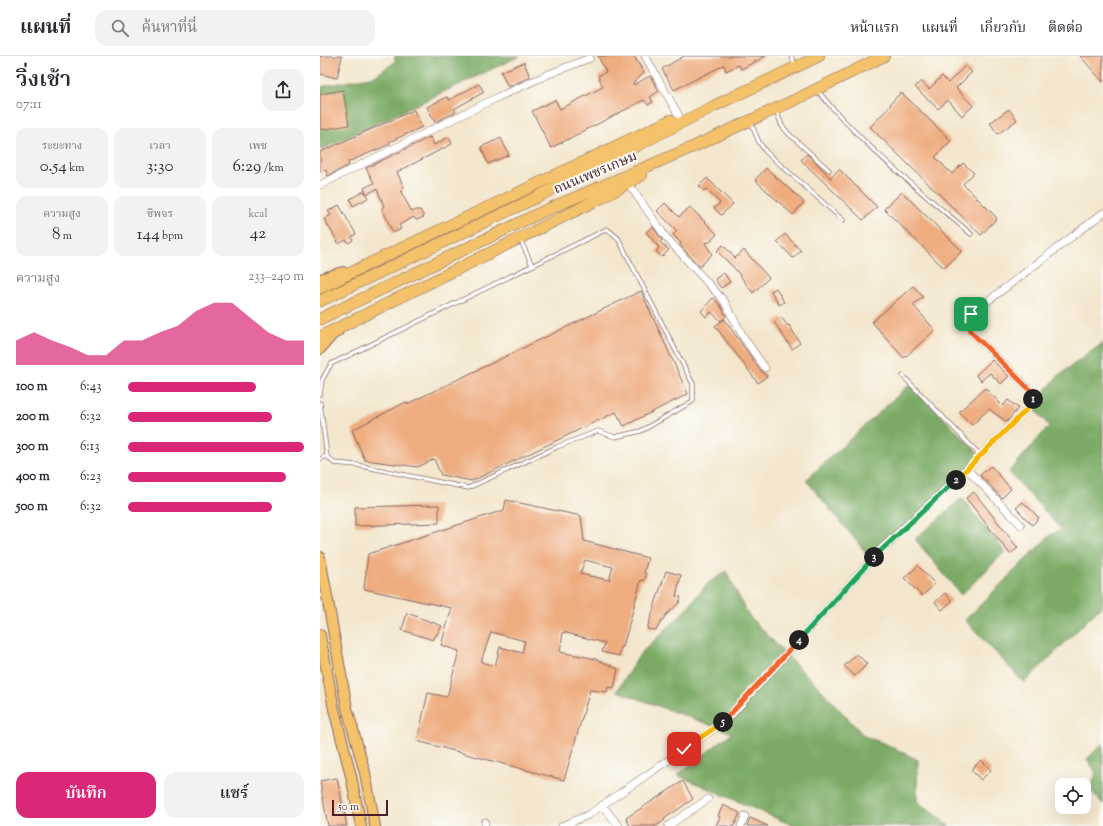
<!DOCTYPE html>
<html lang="th">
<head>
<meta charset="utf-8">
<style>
  :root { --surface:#fff; --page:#f2f2f3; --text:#2b2b33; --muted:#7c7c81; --line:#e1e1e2; --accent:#db2777 }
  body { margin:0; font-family:"Sorts Mill Goudy","Noto Serif Thai",serif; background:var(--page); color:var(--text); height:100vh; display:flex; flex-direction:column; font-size:15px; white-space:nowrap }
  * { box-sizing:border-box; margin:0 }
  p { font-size:13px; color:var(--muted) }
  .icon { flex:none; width:22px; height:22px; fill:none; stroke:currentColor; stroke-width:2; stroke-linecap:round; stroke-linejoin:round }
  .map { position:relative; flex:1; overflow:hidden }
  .details { display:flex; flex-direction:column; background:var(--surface); width:320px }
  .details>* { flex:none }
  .tools { position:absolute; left:735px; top:722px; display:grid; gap:8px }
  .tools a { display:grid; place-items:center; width:36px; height:36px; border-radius:8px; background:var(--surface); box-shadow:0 4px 16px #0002; font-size:20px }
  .scale { position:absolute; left:12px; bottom:10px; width:56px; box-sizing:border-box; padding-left:4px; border:2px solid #4a1f2b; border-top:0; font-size:11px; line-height:14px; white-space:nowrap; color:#4a1f2b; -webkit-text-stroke:3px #fdfcf7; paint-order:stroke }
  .pin { position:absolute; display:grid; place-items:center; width:34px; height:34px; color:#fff; margin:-17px; border-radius:8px; box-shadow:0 2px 6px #0006 }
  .km { position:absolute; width:20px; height:20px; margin:-10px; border-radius:50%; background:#222; color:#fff; font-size:11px; line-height:20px; text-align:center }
  .round { display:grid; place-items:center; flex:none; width:42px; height:42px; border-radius:12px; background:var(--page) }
  .headline { display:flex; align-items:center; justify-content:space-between; height:68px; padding:0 16px }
  h1 { font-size:22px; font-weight:600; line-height:30px }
  .stats { display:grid; grid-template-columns:repeat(3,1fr); gap:6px; height:68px; padding:4px 16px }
  .stats div { display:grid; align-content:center; border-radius:10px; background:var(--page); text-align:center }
  .stats b { font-size:17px; font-weight:600 }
  .stats small { font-size:11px; font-weight:400 }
  .stats p { font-size:11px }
  .chart { height:112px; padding:8px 16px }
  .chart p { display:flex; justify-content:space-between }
  .chart svg { width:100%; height:72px; margin-top:4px; fill:var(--accent); opacity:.7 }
  .cta { display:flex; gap:8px; margin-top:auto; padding:8px 16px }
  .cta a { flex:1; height:46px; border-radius:12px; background:var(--accent); color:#fff; font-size:16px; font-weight:600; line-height:46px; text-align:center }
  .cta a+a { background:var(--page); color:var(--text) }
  ul { padding:0 16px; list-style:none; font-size:13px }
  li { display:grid; grid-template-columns:64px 48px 1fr; align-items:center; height:30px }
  li i { height:10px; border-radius:5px; background:var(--accent) }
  header { display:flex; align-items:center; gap:24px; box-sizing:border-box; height:56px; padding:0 20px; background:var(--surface); border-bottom:1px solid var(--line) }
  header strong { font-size:19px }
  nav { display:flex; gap:22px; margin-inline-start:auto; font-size:14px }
  .search { width:280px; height:36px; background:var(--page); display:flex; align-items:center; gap:10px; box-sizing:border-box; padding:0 14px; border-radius:12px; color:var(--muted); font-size:15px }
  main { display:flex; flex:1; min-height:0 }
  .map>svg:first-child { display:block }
</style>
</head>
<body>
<header>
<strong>แผนที่</strong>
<div class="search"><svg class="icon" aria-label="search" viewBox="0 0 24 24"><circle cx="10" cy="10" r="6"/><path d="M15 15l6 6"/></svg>ค้นหาที่นี่</div>
<nav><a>หน้าแรก</a><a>แผนที่</a><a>เกี่ยวกับ</a><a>ติดต่อ</a></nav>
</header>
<main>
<section class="details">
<div class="headline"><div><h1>วิ่งเช้า</h1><p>07:11</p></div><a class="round"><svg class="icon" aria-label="share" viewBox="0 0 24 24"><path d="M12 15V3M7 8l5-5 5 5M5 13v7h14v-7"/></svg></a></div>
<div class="stats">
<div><p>ระยะทาง</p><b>0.54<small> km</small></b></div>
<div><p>เวลา</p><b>3:30</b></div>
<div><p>เพซ</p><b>6:29<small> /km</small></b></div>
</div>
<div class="stats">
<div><p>ความสูง</p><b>8<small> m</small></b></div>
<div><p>ชีพจร</p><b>144<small> bpm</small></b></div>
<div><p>kcal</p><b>42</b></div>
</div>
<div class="chart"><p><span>ความสูง</span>233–240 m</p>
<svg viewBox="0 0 160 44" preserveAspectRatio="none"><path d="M0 44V29L10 24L20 29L30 33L40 38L50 38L60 29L70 29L80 24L90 20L100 11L110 6L120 6L130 15L140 24L150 29L160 29V44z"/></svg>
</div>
<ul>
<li><b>100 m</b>6:43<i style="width:73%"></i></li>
<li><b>200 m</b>6:32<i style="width:82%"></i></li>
<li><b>300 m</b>6:13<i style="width:100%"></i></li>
<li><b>400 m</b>6:23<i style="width:90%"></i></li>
<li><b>500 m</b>6:32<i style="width:82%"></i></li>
</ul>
<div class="cta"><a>บันทึก</a><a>แชร์</a></div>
</section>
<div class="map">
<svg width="783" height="770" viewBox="0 0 783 770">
  <rect width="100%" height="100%" fill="#fdfcf7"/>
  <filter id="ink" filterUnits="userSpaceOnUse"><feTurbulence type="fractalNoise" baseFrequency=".025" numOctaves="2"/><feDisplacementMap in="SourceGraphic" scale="8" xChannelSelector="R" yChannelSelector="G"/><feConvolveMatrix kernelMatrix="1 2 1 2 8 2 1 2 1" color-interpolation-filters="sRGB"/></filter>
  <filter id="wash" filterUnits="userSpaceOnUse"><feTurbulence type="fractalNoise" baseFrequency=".012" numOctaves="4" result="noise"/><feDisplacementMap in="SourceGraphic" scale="16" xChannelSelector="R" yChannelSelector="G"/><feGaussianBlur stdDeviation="0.9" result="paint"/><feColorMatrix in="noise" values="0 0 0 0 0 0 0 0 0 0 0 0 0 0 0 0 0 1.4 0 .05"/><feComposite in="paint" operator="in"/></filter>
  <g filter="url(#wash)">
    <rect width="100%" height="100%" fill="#f3e6cc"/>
    <path fill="#7aaa65" stroke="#626448" d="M75 0H200L0 94V31L55 20 75 6Z
      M783 287V549L704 627 645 564 729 480 741 473 689 416 729 370 712 350 739 319Z
      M590 328 661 400 552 504 486 424Z
      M642 442 685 496 641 539 595 483Z
      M406 515 428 559 485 618 496 628 544 680 566 688 598 704 597 745 629 770H474L357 719 412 677 297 635 320 598 360 560 388 527Z
      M783 687V748L770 734 776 717 767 703Z"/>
    <g id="blocks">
      <path fill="#eeac7f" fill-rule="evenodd" d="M0 0H22L17 22 0 18Z
        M278 0H314L324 17 313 27 314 29 330 20 339 35 330 41 333 46 328 49 324 44 231 92 212 55 235 44 240 53 283 31 278 20 286 16Z
        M364 0H446L421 13 419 9 406 15 404 9 354 34 342 13Z
        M760 0H783V26Z
        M204 6 210 21 188 31 181 16Z
        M645 10 652 16 636 32 653 50 642 60 628 44 618 53 595 31 601 25 609 33 622 20 628 27Z
        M159 28 164 36 134 53 136 56 115 66 107 51 127 41 129 44Z
        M23 34 29 69 0 74V38Z
        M581 36 631 85 615 101 632 118 643 107 654 117 643 128 677 162 661 179 550 71 571 49 570 48Z
        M689 53 697 64 678 78 670 67Z
        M94 54 102 71 69 86 70 88 28 106 29 109 8 120 6 114 0 116V96Z
        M110 81 114 89 129 81 132 88 77 116 84 132 81 136 92 156 96 154H100L104 161 96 164 94 161 79 169 81 173 73 177 62 152 64 150 57 133 47 138 44 132 54 127 46 112Z
        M181 82 189 99 168 108 161 91Z
        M487 98 511 122 519 113 557 151 543 164 481 104Z
        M446 112 484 146 473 159 435 124Z
        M387 122 413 148 401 159 394 152 400 147 386 133 384 135 379 130Z
        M44 135 48 142 33 150 30 143Z
        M582 136 642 195 624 212 564 153Z
        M345 147 359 161 370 151 397 178 389 187 387 185 385 187 392 198 380 211 360 189 361 187 353 179 357 175 337 155Z
        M19 149 36 178 31 181 33 184 28 187 26 184 19 188 4 163 11 159 8 155Z
        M333 171 342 184 340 186 349 194 342 201 336 195 339 192 326 176Z
        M465 178 481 195 473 202 457 185Z
        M403 189 415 202 424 194 449 222 433 237 416 214 397 195Z
        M404 217 410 226 401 232 395 223Z
        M593 230 603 241 593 249 615 274 584 302 552 266Z
        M456 232 464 246 459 249 451 235Z
        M321 235 368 338 304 370 296 356 152 425 121 419 114 403 98 411 45 404 32 374 86 346 87 348Z
        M393 242 401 250 406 260 401 265 391 256 386 261 381 255Z
        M461 261 468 270 469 269 480 287 472 293 454 266Z
        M404 263 441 315 447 320 438 327 395 270Z
        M672 304 689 320 681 328 670 317 661 325 656 319Z
        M665 332 683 350 688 344 698 352 687 366 669 353 652 369 639 356Z
        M671 410 691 433 682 442 660 419Z
        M654 436 698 492 690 498 646 442Z
        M186 444 261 460 264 485 328 502 324 517 327 518 324 525 321 524 303 591H301L299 600 282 596 285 587 243 576 240 596 276 603 298 613 294 632 288 631 287 636 270 634 244 724 97 685 108 637 127 641 139 595 121 589 132 552 44 533 48 498 184 454ZM265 504 293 511 289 524 260 518ZM171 576 205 585 202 597 180 591 175 610 161 606Z
        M703 446 719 462 712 469 696 452Z
        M119 449V467L35 470V451Z
        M598 510 615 528 602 540 584 522Z
        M346 515 361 519 356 540 361 541 359 547 346 559 336 574 327 573Z
        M625 537 632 545 622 554 615 546Z
        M87 557 122 570 113 584 82 574Z
        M537 598 547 608 535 620 524 610Z
        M661 704 671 714 661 724 651 714Z
        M17 722 27 770H8L0 725Z
        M363 725 373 743 344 763 345 764 336 770H310L306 762Z
        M403 749 420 757 414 770H396L400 761 398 760Z
        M430 762 448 770H427Z"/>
    </g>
  </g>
  <g filter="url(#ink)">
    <use href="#blocks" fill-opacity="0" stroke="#856563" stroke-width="1"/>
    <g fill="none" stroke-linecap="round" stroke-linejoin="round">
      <g stroke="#856563" stroke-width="5">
        <path id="service" d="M471 0 476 10
          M497 34C541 88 598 133 651 178
          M456 54 462 70 469 78 509 114
          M430 65 439 86 446 96 523 164
          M200 183 212 209
          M583 320 661 400
          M0 338 2 324 11 308 287 173 298 182 373 328V345L321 375 295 381 278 375 237 391 148 432 37 409 14 407 7 400 0 347
          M0 403 7 400"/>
      </g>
      <g stroke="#856563" stroke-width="8">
        <path id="minor" d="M325 0 359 60
          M308 127 345 180 404 245 424 282 445 312
          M0 129 178 41 229 18 270 2
          M647 413 701 469
          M282 749 299 770
          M165 770V766
          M242 770 268 759 406 665 562 492 647 413 708 352 713 344 711 335 650 275 648 266 651 258 783 157
          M348 770 388 743
          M421 770 425 760"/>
      </g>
      <g stroke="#856563" stroke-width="12">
        <path id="primary" d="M0 223 23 216
          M0 293 12 279 18 275
          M0 501 27 652 45 717 55 770
          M0 579 14 653 31 720 41 770"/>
      </g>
      <g stroke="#856563" stroke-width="12">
        <path id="trunk" d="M0 232 53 206 351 64
          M0 245 217 141 394 50 499 0
          M0 263 224 155 375 90 481 41 564 0
          M0 281 287 139 322 119"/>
      </g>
      <use href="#service" stroke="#fff" stroke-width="3.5"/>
      <use href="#minor" stroke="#fff" stroke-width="7"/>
      <use href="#primary" stroke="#f3c26a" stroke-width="10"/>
      <use href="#trunk" stroke="#f3c26a" stroke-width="11"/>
    </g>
  </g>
  <g fill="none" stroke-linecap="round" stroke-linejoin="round" filter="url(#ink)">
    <g stroke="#fff" stroke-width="8">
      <path id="split-1" d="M651 258 648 266 650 275 711 335 713 343"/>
    </g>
    <g stroke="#fff" stroke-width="8">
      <path id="split-2" d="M636 424 708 352 713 343"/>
    </g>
    <g stroke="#fff" stroke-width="8">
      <path id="split-3" d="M554 501 636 424"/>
    </g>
    <g stroke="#fff" stroke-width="8">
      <path id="split-4" d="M479 584 554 501"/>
    </g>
    <g stroke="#fff" stroke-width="8">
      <path id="split-5" d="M403 666 479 584"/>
    </g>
    <g stroke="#fff" stroke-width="8">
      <path id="split-6" d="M364 693 403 666"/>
    </g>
    <use href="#split-1" stroke="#f0652b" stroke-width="5"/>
    <use href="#split-2" stroke="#f5b400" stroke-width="5"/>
    <use href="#split-3" stroke="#22a559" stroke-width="5"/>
    <use href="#split-4" stroke="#22a559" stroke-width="5"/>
    <use href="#split-5" stroke="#f0652b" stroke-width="5"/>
    <use href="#split-6" stroke="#f5b400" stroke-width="5"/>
  </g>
  <g text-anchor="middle" stroke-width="4" stroke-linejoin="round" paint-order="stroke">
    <g font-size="14" fill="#4a1f2b" stroke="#fdfcf7">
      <text transform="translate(275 116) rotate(-23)" y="5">ถนนเพชรเกษม</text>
    </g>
  </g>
</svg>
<div class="tools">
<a><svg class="icon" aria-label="locate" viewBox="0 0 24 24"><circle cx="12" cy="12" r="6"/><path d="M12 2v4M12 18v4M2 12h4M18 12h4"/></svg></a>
</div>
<div class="scale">50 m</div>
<div class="pin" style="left:651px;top:258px;background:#1e9e55"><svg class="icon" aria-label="arrive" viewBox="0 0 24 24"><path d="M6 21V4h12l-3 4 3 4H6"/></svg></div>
<div class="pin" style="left:364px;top:693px;background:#d93025"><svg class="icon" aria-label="check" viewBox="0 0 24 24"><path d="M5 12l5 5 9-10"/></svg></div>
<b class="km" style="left:713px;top:343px">1</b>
<b class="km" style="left:636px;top:424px">2</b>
<b class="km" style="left:554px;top:501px">3</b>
<b class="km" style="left:479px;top:584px">4</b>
<b class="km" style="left:403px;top:666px">5</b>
</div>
</main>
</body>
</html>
